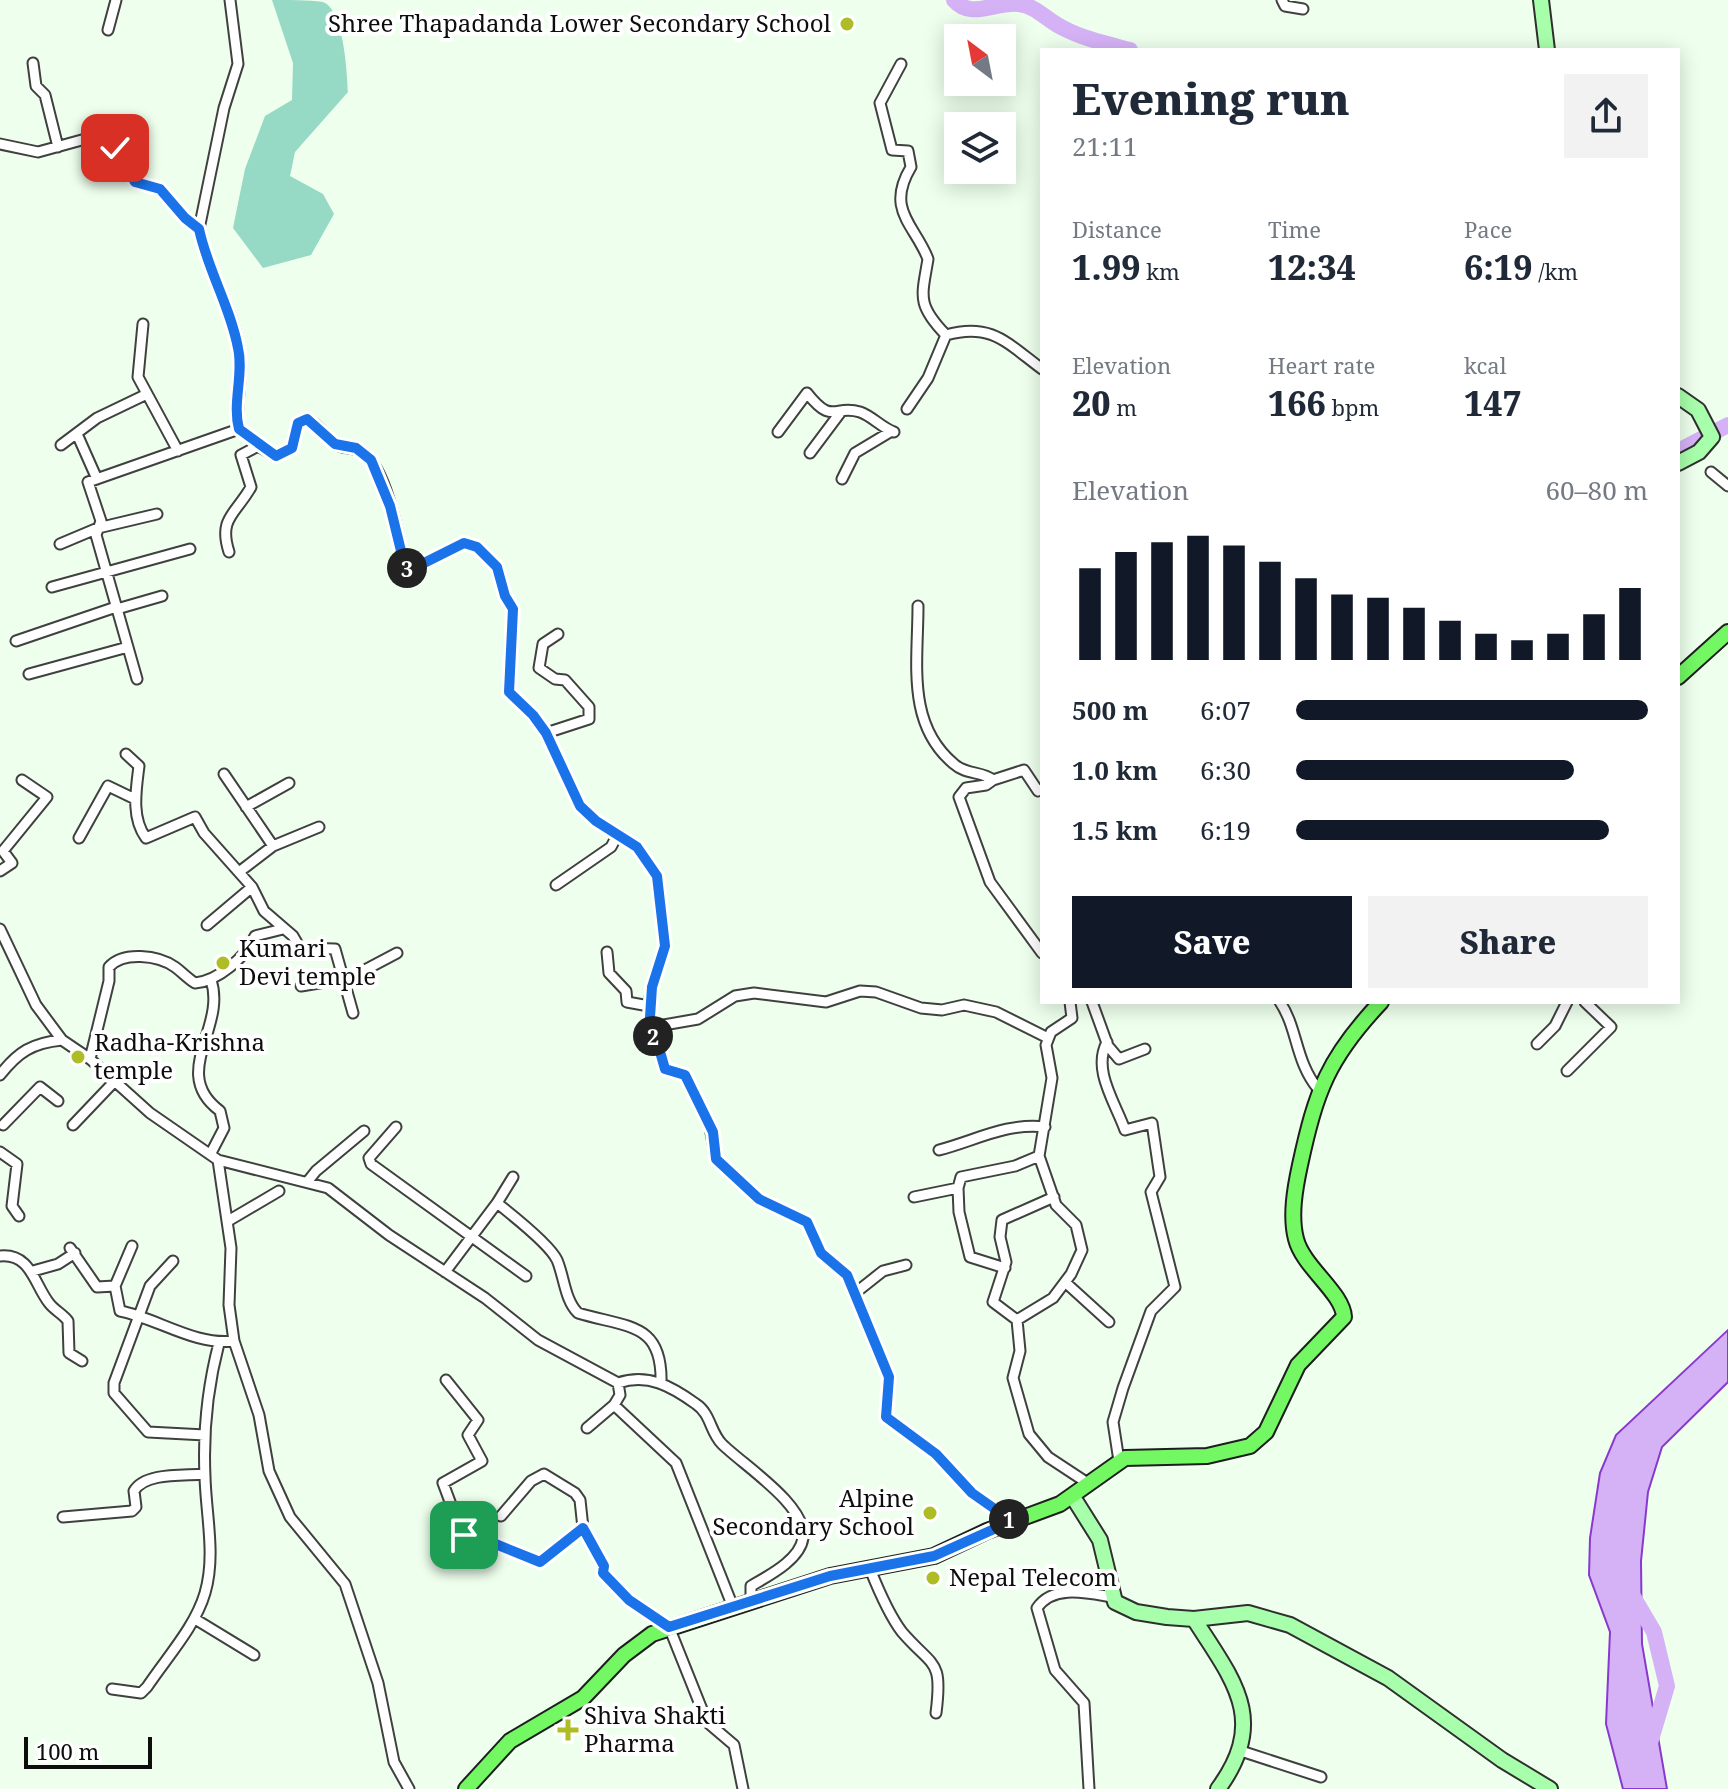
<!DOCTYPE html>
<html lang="en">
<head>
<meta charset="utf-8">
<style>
  :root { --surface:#fff; --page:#f2f2f3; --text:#1f2937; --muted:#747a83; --accent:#111827 }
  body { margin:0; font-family:"Noto Serif",serif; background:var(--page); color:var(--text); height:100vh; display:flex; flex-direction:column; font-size:30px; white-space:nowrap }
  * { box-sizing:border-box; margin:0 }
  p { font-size:26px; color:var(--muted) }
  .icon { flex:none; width:44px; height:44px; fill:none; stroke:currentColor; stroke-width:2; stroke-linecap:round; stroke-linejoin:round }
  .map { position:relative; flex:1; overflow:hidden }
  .drawer { position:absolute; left:1040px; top:48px; width:640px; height:956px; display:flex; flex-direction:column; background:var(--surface); border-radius:0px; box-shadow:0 4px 20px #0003 }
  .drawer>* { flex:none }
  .needle { width:52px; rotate:328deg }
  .fabs { position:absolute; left:944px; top:24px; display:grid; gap:16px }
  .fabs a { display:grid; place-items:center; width:72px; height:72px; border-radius:0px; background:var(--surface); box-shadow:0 4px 20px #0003; font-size:40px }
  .scale { position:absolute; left:24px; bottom:20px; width:128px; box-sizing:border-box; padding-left:8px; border:4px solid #0d0d0d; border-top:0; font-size:22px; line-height:28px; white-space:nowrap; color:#0d0d0d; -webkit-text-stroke:6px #fff; paint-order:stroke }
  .pin { position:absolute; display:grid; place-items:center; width:68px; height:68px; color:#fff; margin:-34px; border-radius:16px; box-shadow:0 4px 12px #0006 }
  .km { position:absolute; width:40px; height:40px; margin:-20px; border-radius:50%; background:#222; color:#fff; font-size:22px; line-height:40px; text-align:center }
  .round { display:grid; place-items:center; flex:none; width:84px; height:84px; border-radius:0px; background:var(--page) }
  .headline { display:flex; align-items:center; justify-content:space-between; height:136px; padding:0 32px }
  h1 { font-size:44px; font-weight:800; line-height:60px }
  .figures { display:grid; grid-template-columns:repeat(3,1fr); gap:12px; height:136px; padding:8px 32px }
  .figures div { display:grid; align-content:center }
  .figures b { font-size:34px; font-weight:800 }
  .figures small { font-size:22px; font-weight:400 }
  .figures p { font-size:22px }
  .chart { height:224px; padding:16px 32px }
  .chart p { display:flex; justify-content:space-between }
  .chart svg { width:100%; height:144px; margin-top:8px; stroke:var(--accent); stroke-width:6 }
  .button { display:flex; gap:16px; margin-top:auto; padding:16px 32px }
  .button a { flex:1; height:92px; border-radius:0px; background:var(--accent); color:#fff; font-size:32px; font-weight:800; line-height:92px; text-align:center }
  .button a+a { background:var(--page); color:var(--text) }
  ul { padding:0 32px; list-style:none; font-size:26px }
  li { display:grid; grid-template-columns:128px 96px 1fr; align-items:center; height:60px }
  li i { height:20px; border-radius:10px; background:var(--accent) }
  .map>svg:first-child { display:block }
</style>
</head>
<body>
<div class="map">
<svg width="1728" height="1789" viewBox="0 0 1728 1789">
  <rect width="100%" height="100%" fill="#eeffed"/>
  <path fill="#96d9c5" d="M272 0C287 0 309 0 323 2 344 10 347 72 348 92L295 152 290 176 323 194 334 214 311 255 263 268 233 228 245 169 265 116 292 100 293 63Z"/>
  <path fill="#d5b2f6" stroke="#8939cd" stroke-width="2" d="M1728 1330V1382L1662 1447 1648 1492 1641 1561 1642 1644 1667 1789H1623L1606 1724 1610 1632 1589 1575 1590 1538 1600 1473 1616 1435Z"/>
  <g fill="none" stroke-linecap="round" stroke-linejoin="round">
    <path stroke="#d5b2f6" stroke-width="16" d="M954 0C971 20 996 1 1019 4 1036 6 1048 21 1063 28 1084 39 1107 44 1130 50
      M1678 451 1728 425
      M1631 1593 1654 1632 1667 1686 1650 1743"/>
    <g stroke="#404040" stroke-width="13">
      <path id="street" d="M1282 0 1285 6 1303 9
        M108 30 116 0
        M33 63 36 86 45 95 58 147
        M901 64 880 103 892 150 908 151 911 167C885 210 915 225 928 259 922 296 916 304 946 335L928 378 907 409
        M0 144 38 152 89 138 102 141 115 148 135 182 160 189 185 218 199 229 224 108 238 64 230 0
        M199 229C209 274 236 312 240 358 242 381 236 404 238 426L258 446 241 455 251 487C236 514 218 518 229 552
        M143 324 138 377 178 451
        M946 335C991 322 1007 343 1042 369
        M778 432 807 393C833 426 834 404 860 412 872 416 882 428 894 432
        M77 434 97 479
        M61 445 97 418 147 394
        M258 446 276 456C295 449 294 442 298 423L307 419C319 424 325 436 335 444 343 450 355 446 364 453 387 471 398 534 404 563L410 570 464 543 477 547 497 567 505 596 513 609 509 692 533 715 546 733 580 806 596 821 637 847 657 876 665 946 650 997 652 1027 698 1019 735 996 754 993 826 1002 860 991 876 992 921 1008 942 1010 964 1005 996 1012 1048 1038
        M810 453 840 413
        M1711 472 1728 486
        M842 479 855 453 890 432
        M60 544 98 528 157 514
        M52 587 190 549
        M918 606C918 663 906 724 954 764 966 775 982 771 993 780L986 785 966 788 959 797 990 882 1042 953
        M117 609 162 596
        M16 641 116 607
        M29 674 128 647
        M137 679 96 535 101 521 88 482 239 429
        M546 733 589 719V707L565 680 555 679 539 668 543 644 558 634
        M126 754 139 766C136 790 131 818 146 838L195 817 204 833 252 887 264 911 293 936 300 948 335 949 344 981 397 953
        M224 774 273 846
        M993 780 1024 770 1038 791 1042 789
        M246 807 289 783
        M79 838 108 786 135 799
        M0 871 12 863 3 851 47 797 22 780
        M239 872 273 846 319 827
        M556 885 611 847 618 834
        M207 925 252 887
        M0 929 36 1005 62 1040 90 1059 150 1113 218 1160 231 1248 229 1305 234 1341 259 1415 269 1471 290 1517 345 1584 378 1683 394 1762 409 1789
        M607 952 609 973 626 991 627 1002 649 1006
        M344 981 353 1013
        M301 986 343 979
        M1070 1002 1072 1018 1051 1032 1046 1045 1052 1078 1039 1156 1056 1205 1076 1225 1082 1250 1071 1274 1053 1298 1017 1320 1020 1351 1013 1378 1029 1434 1048 1457 1089 1484
        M1092 1002 1108 1046 1119 1059 1145 1049
        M1280 1002C1298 1029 1295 1061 1318 1089
        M652 1027 665 1069 685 1075 709 1122 716 1159 722 1165 759 1199 807 1222 821 1253 847 1275 889 1377 886 1417 936 1454 972 1493 1012 1521
        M1107 1042C1092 1070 1115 1102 1125 1130L1152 1123 1160 1177 1151 1192 1175 1287 1151 1311 1123 1388 1113 1422 1119 1461
        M1537 1044 1555 1026 1567 1002
        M90 1059 109 981V967C123 951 158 955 175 967 182 972 187 978 195 983 218 981 246 957 255 936L283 929
        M1567 1071 1611 1027 1585 1002
        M0 1075C18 1052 32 1043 62 1040
        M3 1125 40 1087 58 1101
        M73 1125 113 1083
        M396 1127 369 1158 371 1164 526 1276
        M939 1150C974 1141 1008 1122 1045 1127
        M0 1152 17 1164 12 1206 19 1216
        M211 1153 224 1128 220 1111C169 1073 227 1028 211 980
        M218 1160 328 1188 389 1235 485 1298 538 1340 618 1383 620 1395 614 1405 676 1463 733 1607
        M308 1181 316 1171 364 1131
        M958 1188 959 1212 970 1257 1005 1268
        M914 1197 958 1188 961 1177 1015 1166 1039 1156
        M497 1203 513 1177
        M228 1221 279 1191
        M70 1248 97 1287 115 1286 120 1311C157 1318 195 1346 234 1341
        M0 1256C31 1253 34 1284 49 1303 54 1310 63 1314 68 1321L69 1353 82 1361
        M173 1261 150 1286 114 1383V1393L148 1432 205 1435
        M33 1271 58 1264 75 1253
        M445 1272 497 1203C511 1214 550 1245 557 1260 564 1276 565 1301 578 1313 628 1328 663 1322 661 1384
        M1065 1282 1109 1322
        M115 1286 132 1246
        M854 1294 883 1271 906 1265
        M1017 1320 993 1302 1006 1262 1000 1237 1002 1220 1054 1197
        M446 1380 478 1420 468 1435 482 1461 443 1483 462 1534 480 1531 493 1543 540 1562 583 1528
        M618 1383C648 1373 671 1386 696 1404 711 1414 710 1432 722 1444 743 1465 808 1506 803 1538 800 1560 768 1576 751 1586V1601
        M587 1428 614 1405
        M501 1516 531 1481 544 1474 575 1493 580 1500 583 1528 604 1566 603 1573 629 1600 669 1627 707 1722 734 1745 743 1789
        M63 1517 132 1511 136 1507 134 1491C145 1472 184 1476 204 1474
        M870 1569C878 1589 889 1615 902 1632 933 1668 943 1658 936 1713
        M195 1619 254 1655
        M112 1689 141 1693 147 1687C167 1657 195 1627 205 1593 216 1556 206 1515 205 1477 203 1433 208 1385 219 1343
        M1241 1751 1321 1777
        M1089 1789 1084 1703 1055 1670 1037 1608C1053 1584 1088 1593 1112 1597"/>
    </g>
    <g stroke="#2f2f2f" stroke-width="18">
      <path id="secondary" d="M1541 0 1547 50
        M1678 396 1698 410 1712 437 1699 452 1678 463
        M1073 1497 1100 1540 1115 1602 1136 1612 1167 1617 1194 1619 1248 1613 1290 1625 1388 1678 1502 1760 1550 1789
        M1194 1619C1233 1680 1269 1720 1218 1789"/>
    </g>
    <g stroke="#1e1e1e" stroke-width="18">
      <path id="primary" d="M1678 677 1728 632
        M466 1789 510 1741 583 1698 624 1655 652 1634 830 1576 934 1556 987 1531 1060 1504 1125 1458 1207 1456 1250 1446 1266 1432 1298 1365 1344 1317C1343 1293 1303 1267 1296 1239 1290 1216 1295 1188 1300 1165 1316 1091 1328 1058 1381 1002"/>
    </g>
    <use href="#street" stroke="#fff" stroke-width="9"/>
    <use href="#secondary" stroke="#a8ffab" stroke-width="14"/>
    <use href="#primary" stroke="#73f864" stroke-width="14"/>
  </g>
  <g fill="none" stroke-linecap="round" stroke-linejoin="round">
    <g stroke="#fff" stroke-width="16">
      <path id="route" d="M115 148 135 182 160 189 185 218 199 229C208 271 230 306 238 348 244 374 232 403 239 429L276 456 292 448 298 423 307 419 335 444 356 448 371 460 390 506 404 563 410 570 464 543 477 547 497 567 505 596 513 609 509 692 533 715 546 733 580 806 596 821 637 847 657 876 665 946 652 987 650 1017 665 1069 685 1075 713 1132 716 1159 759 1199 807 1222 821 1253 847 1275 889 1377 886 1417 936 1454 972 1493 1012 1521 934 1556 830 1576 669 1627 629 1600 603 1573 604 1566 583 1528 540 1562 493 1543 480 1531 464 1535"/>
    </g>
    <use href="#route" stroke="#1a73e8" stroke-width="10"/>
  </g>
  <g fill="#aebc25" stroke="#fff" stroke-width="3">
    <circle cx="847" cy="24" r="8"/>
    <circle cx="223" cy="963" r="8"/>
    <circle cx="78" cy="1057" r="8"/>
    <circle cx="930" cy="1513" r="8"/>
    <circle cx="933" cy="1578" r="8"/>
    <path d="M564 1718h8v8h8v8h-8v8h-8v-8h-8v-8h8z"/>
  </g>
  <g text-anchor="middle" stroke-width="8" stroke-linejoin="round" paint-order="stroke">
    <g font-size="24" fill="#0d0d0d" stroke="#fff" text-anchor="start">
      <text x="831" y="32" text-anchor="end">Shree Thapadanda Lower Secondary School</text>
      <text x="239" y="957">Kumari<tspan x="239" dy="28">Devi temple</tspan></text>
      <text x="94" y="1051">Radha-Krishna<tspan x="94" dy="28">temple</tspan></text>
      <text x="914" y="1507" text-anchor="end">Alpine<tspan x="914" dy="28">Secondary School</tspan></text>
      <text x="949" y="1586">Nepal Telecom</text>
      <text x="584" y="1724">Shiva Shakti<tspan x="584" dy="28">Pharma</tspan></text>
    </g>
  </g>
</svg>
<div class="fabs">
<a><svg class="needle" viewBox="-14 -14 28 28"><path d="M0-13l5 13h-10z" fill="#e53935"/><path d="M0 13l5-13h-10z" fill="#747a83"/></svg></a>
<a><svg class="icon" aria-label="layers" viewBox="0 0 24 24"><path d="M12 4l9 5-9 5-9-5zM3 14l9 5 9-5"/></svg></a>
</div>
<div class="scale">100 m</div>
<div class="pin" style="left:464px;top:1535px;background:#1e9e55"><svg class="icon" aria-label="arrive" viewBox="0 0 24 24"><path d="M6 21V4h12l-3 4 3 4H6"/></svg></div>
<div class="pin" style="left:115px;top:148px;background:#d93025"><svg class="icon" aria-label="check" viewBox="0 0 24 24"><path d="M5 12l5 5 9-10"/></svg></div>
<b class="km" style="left:1009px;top:1519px">1</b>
<b class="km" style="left:653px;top:1036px">2</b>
<b class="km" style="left:407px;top:568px">3</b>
<section class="drawer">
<div class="headline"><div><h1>Evening run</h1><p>21:11</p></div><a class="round"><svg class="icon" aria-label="share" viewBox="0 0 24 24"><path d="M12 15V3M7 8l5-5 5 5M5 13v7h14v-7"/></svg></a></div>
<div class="figures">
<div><p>Distance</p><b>1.99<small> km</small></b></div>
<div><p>Time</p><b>12:34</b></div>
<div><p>Pace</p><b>6:19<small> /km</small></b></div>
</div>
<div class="figures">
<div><p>Elevation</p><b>20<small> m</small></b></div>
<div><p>Heart rate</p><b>166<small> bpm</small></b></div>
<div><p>kcal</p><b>147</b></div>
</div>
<div class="chart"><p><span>Elevation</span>60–80 m</p>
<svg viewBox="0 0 160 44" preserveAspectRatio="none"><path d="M5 44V16M15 44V11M25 44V8M35 44V6M45 44V9M55 44V14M65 44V19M75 44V24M85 44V25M95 44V28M105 44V32M115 44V36M125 44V38M135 44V36M145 44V30M155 44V22"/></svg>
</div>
<ul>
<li><b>500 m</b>6:07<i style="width:100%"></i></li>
<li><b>1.0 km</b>6:30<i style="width:79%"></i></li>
<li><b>1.5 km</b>6:19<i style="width:89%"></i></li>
</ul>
<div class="button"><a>Save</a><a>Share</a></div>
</section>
</div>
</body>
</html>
